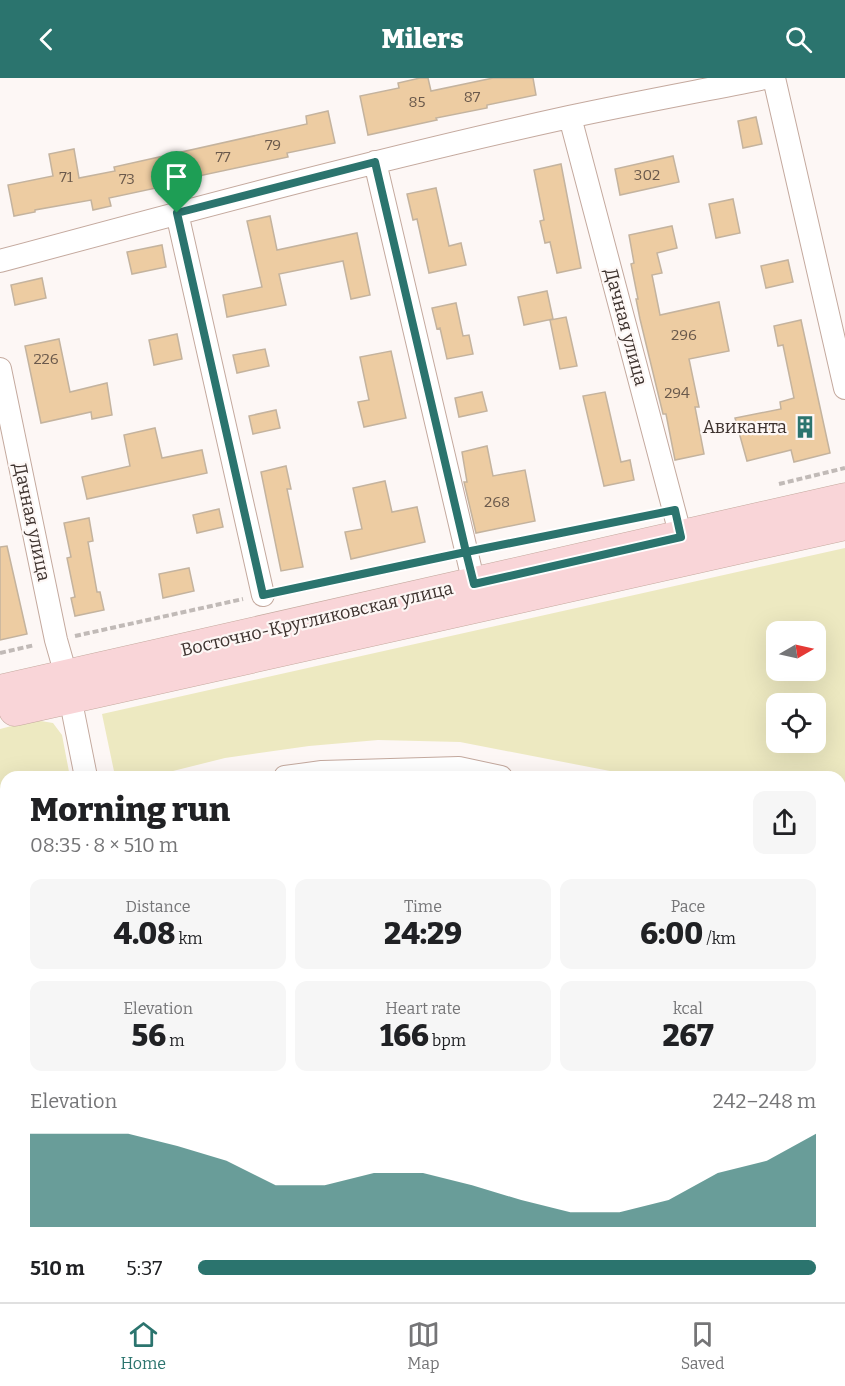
<!DOCTYPE html>
<html lang="en">
<head>
<meta charset="utf-8">
<style>
  :root { --surface:#fff; --page:#f6f6f6; --text:#202124; --muted:#757577; --line:#e0e0e0; --accent:#2b746e }
  body { margin:0; font-family:Bitter,serif; background:var(--page); color:var(--text); height:100vh; display:flex; flex-direction:column; font-size:22px; white-space:nowrap }
  * { box-sizing:border-box; margin:0 }
  p { font-size:20px; color:var(--muted) }
  .icon { flex:none; width:33px; height:33px; fill:none; stroke:currentColor; stroke-width:2; stroke-linecap:round; stroke-linejoin:round }
  .map { position:relative; flex:1; overflow:hidden }
  .drawer { position:absolute; left:0px; top:693px; width:846px; height:531px; display:flex; flex-direction:column; background:var(--surface); border-radius:18px 18px 0 0; box-shadow:0 6px 24px #0002 }
  .drawer>* { flex:none }
  .needle { width:39px; rotate:81deg }
  .tools { position:absolute; left:766px; top:543px; display:grid; gap:12px }
  .tools a { display:grid; place-items:center; width:60px; height:60px; border-radius:12px; background:var(--surface); box-shadow:0 6px 24px #0002; font-size:30px }
  .pin { position:absolute; display:grid; place-items:center; width:51px; height:51px; color:#fff; margin:-62px -26px; border-radius:50% 50% 50% 0; rotate:-45deg; box-shadow:0 0 6px #0007 }
  .pin .icon { rotate:45deg }
  .round { display:grid; place-items:center; flex:none; width:63px; height:63px; border-radius:12px; background:var(--page) }
  .summary { display:flex; align-items:center; justify-content:space-between; height:102px; padding:0 30px }
  h1 { font-size:33px; font-weight:800; line-height:45px }
  .metrics { display:grid; grid-template-columns:repeat(3,1fr); gap:9px; height:102px; padding:6px 30px }
  .metrics div { display:grid; align-content:center; border-radius:12px; background:var(--page); text-align:center }
  .metrics b { font-size:30px; font-weight:800 }
  .metrics small { font-size:16px; font-weight:400 }
  .metrics p { font-size:16px }
  .chart { height:168px; padding:12px 30px }
  .chart p { display:flex; justify-content:space-between }
  .chart svg { width:100%; height:108px; margin-top:6px; fill:var(--accent); opacity:.7 }
  ul { padding:0 30px; list-style:none; font-size:20px }
  li { display:grid; grid-template-columns:96px 72px 1fr; align-items:center; height:45px }
  li i { height:15px; border-radius:8px; background:var(--accent) }
  header { display:flex; justify-content:space-between; align-items:center; height:78px; padding:0 30px; background:var(--accent); color:#fff; font-size:27px; font-weight:800 }
  .tabs { display:flex; justify-content:space-around; align-items:center; height:84px; border-top:2px solid var(--line); background:var(--surface); font-size:16px; color:var(--muted) }
  .tabs a { display:grid; justify-items:center; gap:3px }
  .tabs .current { color:var(--accent) }
  .map>svg:first-child { display:block }
</style>
</head>
<body>
<header><svg class="icon" aria-label="back" viewBox="0 0 24 24"><path d="M15 5l-7 7 7 7"/></svg>Milers<svg class="icon" aria-label="search" viewBox="0 0 24 24"><circle cx="10" cy="10" r="6"/><path d="M15 15l6 6"/></svg></header>
<div class="map">
<svg width="845" height="1224" viewBox="0 0 845 1224">
  <rect width="100%" height="100%" fill="#fdf7f5"/>
  <path fill="#ede9c1" fill-rule="evenodd" d="M845 470V738L840 737V699H641L460 664 378 662 309 668 225 680 149 699 115 698 102 636ZM777 554H816V592H777ZM777 626H816V664H777Z
    M35 642 53 645 62 657 70 699H6V728L0 729V651Z
    M6 978V1066L0 1067V979Z
    M637 1218H729L730 1224H638Z"/>
  <path fill="#edcca2" stroke="#c4b39e" stroke-width="1.5" d="M420 0H428L431 13 493 0H533L536 17 487 27V30L436 40 437 42 368 57 360 18 399 10 398 5Z
    M328 33 335 65 287 75 288 79 189 100V103L109 120 111 128 93 132 91 122 35 132V134L14 138 8 107 53 98 49 76 74 71 79 100 115 93 114 89 307 46 306 38Z
    M756 39 762 66 743 70 738 43Z
    M673 78 679 104 620 117 615 91Z
    M561 86 581 190 557 195 550 164 545 165 540 143 544 142 534 92Z
    M436 110 449 168 461 165 466 187 429 195 417 141 413 142 407 116Z
    M733 121 740 155 716 160 709 126Z
    M270 138 277 172 357 155 370 217 351 221 343 183 279 196 286 227 227 239 223 217 262 209 247 143Z
    M672 148 677 170 657 175 662 195 652 197 660 237 719 224 729 273 689 281 699 329H695L704 376 675 382 666 336H663L640 241 636 221H638L631 186 634 185 629 157Z
    M162 167 166 189 132 196 127 174Z
    M788 182 793 204 766 210 761 188Z
    M42 200 46 220 15 227 11 207Z
    M547 213 553 241 524 247 518 219Z
    M456 225 463 258 469 257 473 276 447 281 440 250 437 251 432 230Z
    M566 239 577 288 560 291 550 242Z
    M801 242 830 375 794 384 791 372 747 383 735 340 781 331 780 324 794 320 783 267 778 268 774 248Z
    M177 256 182 281 154 287 149 262Z
    M59 261 70 314 107 305 112 337 92 341 91 334 41 345 25 268Z
    M265 271 269 288 237 295 233 277Z
    M391 273 406 340 364 349 358 324 369 322 360 279Z
    M482 314 487 333 459 339 455 320Z
    M605 314 621 384 630 382 634 402 604 408 583 318Z
    M276 332 280 350 253 356 249 338Z
    M155 350 162 380 202 372 207 395 87 421 82 399 130 388 124 357Z
    M487 368 493 398 525 392 535 443 476 455 464 404H467L462 374Z
    M286 388 291 411H287L303 489 281 493 261 394Z
    M385 403 392 434 417 429 425 464 351 481 345 454 362 451 353 410Z
    M219 431 223 449 197 455 193 437Z
    M89 440 93 463 88 464 97 514H100L104 532 75 538 71 520 75 519 67 480 71 479 64 445Z
    M7 468 27 556 0 562V469Z
    M189 490 194 513 163 520 159 496Z"/>
  <g fill="none" stroke-linecap="round" stroke-linejoin="round">
    <g stroke="#c4a99e" stroke-width="12">
      <path id="lane" d="M840 834 845 864
        M0 886 6 885
        M0 939 6 937
        M840 1046H845
        M0 1157 6 1156
        M174 1218 175 1224
        M547 1218 548 1224
        M599 1218 600 1224
        M749 1218 750 1224
        M801 1218 802 1224
        M314 1224 350 1218"/>
    </g>
    <g stroke="#c4a99e" stroke-width="24">
      <path id="street" d="M774 0 845 310
        M570 39 681 459
        M375 84 474 506
        M177 135 263 517
        M0 183C189 132 378 81 569 39 634 25 700 13 765 0
        M0 291 56 562 66 597
        M70 619 86 699
        M285 699 322 694 459 690 501 699
        M0 757 6 756
        M840 776 845 777"/>
    </g>
    <g stroke="#c4a99e" stroke-width="33">
      <path id="secondary" d="M0 613 845 421
        M15 632 845 446"/>
    </g>
    <path stroke="#c1bab7" stroke-width="4" stroke-dasharray="6 3" stroke-linecap="butt" d="M779 406 845 390
      M486 470 599 447
      M283 513 446 478
      M75 558 243 521
      M0 575 35 567
      M0 786 6 785
      M840 806 845 808
      M0 1073 6 1072"/>
    <use href="#lane" stroke="#fff" stroke-width="10"/>
    <use href="#street" stroke="#fff" stroke-width="22"/>
    <use href="#secondary" stroke="#f9d5d8" stroke-width="32"/>
  </g>
  <g fill="none" stroke-linecap="round" stroke-linejoin="round">
    <g stroke="#fff" stroke-width="12">
      <path id="route" d="M177 135 263 517 466 474 474 506 681 459 675 432 466 474 375 84 177 135"/>
    </g>
    <use href="#route" stroke="#2b746e" stroke-width="8"/>
  </g>
  <defs>
    <g id="building-bare" transform="scale(1.8)"><path d="M-4-6H4V6H1V3H-1V6H-4ZM-2.5-4.3h1.7v1.8h-1.7ZM.8-4.3h1.7v1.8H.8ZM-2.5-1h1.7V.8h-1.7ZM.8-1h1.7V.8H.8Z" fill="#2b746e" stroke="#fdf7f5" stroke-width="2.5" paint-order="stroke"/></g>
  </defs>
  <g fill-rule="evenodd">
    <use href="#building-bare" x="805" y="349"/>
  </g>
  <g text-anchor="middle" stroke-width="4.5" stroke-linejoin="round" paint-order="stroke">
    <g font-size="15" fill="#6a594c">
      <text x="472" y="24">87</text>
      <text x="417" y="29">85</text>
      <text x="273" y="72">79</text>
      <text x="223" y="84">77</text>
      <text x="647" y="102">302</text>
      <text x="66" y="104">71</text>
      <text x="127" y="106">73</text>
      <text x="684" y="262">296</text>
      <text x="46" y="286">226</text>
      <text x="677" y="320">294</text>
      <text x="497" y="429">268</text>
    </g>
    <g font-size="18" fill="#3e332f" stroke="#fdf7f5">
      <text transform="translate(626 249) rotate(75)" y="6">Дачная улица</text>
      <text transform="translate(32 444) rotate(78)" y="6">Дачная улица</text>
      <text transform="translate(317 541) rotate(-13)" y="6">Восточно-Кругликовская улица</text>
    </g>
    <g font-size="18" fill="#3e332f" stroke="#fdf7f5" text-anchor="end">
      <text x="787" y="355">Авиканта</text>
    </g>
  </g>
</svg>
<div class="tools">
<a><svg class="needle" viewBox="-14 -14 28 28"><path d="M0-13l5 13h-10z" fill="#e53935"/><path d="M0 13l5-13h-10z" fill="#757577"/></svg></a>
<a><svg class="icon" aria-label="locate" viewBox="0 0 24 24"><circle cx="12" cy="12" r="6"/><path d="M12 2v4M12 18v4M2 12h4M18 12h4"/></svg></a>
</div>
<div class="pin" style="left:177px;top:135px;background:#1e9e55"><svg class="icon" aria-label="arrive" viewBox="0 0 24 24"><path d="M6 21V4h12l-3 4 3 4H6"/></svg></div>
<section class="drawer">
<div class="summary"><div><h1>Morning run</h1><p>08:35 · 8 × 510 m</p></div><a class="round"><svg class="icon" aria-label="share" viewBox="0 0 24 24"><path d="M12 15V3M7 8l5-5 5 5M5 13v7h14v-7"/></svg></a></div>
<div class="metrics">
<div><p>Distance</p><b>4.08<small> km</small></b></div>
<div><p>Time</p><b>24:29</b></div>
<div><p>Pace</p><b>6:00<small> /km</small></b></div>
</div>
<div class="metrics">
<div><p>Elevation</p><b>56<small> m</small></b></div>
<div><p>Heart rate</p><b>166<small> bpm</small></b></div>
<div><p>kcal</p><b>267</b></div>
</div>
<div class="chart"><p><span>Elevation</span>242–248 m</p>
<svg viewBox="0 0 160 44" preserveAspectRatio="none"><path d="M0 44V6L10 6L20 6L30 11L40 17L50 27L60 27L70 22L80 22L90 27L100 33L110 38L120 38L130 33L140 22L150 17L160 6V44z"/></svg>
</div>
<ul>
<li><b>510 m</b>5:37<i style="width:100%"></i></li>
</ul>
</section>
</div>
<nav class="tabs">
<a class="current"><svg class="icon" aria-label="home" viewBox="0 0 24 24"><path d="M3 11l9-7 9 7M6 9v11h12V9"/></svg>Home</a>
<a><svg class="icon" aria-label="map" viewBox="0 0 24 24"><path d="M3 6l6-2 6 2 6-2v14l-6 2-6-2-6 2zM9 4v14M15 6v14"/></svg>Map</a>
<a><svg class="icon" aria-label="saved" viewBox="0 0 24 24"><path d="M7 4h10v16l-5-4-5 4z"/></svg>Saved</a>
</nav>
</body>
</html>
